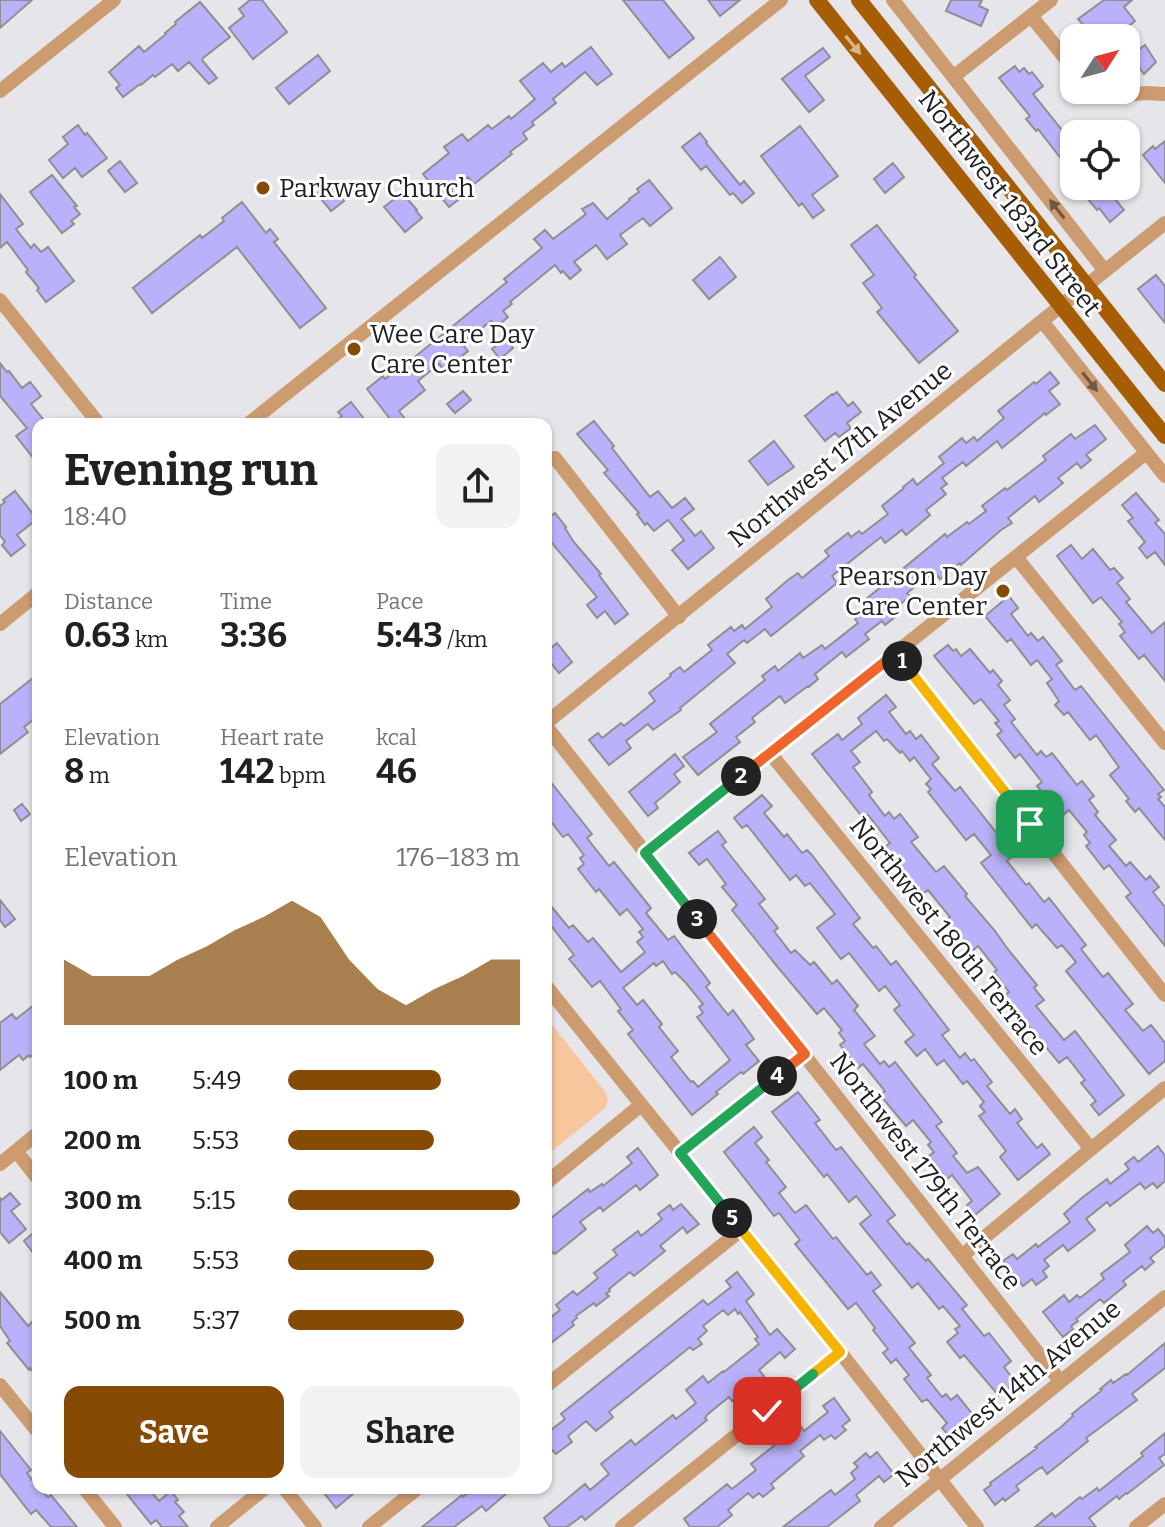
<!DOCTYPE html>
<html lang="en">
<head>
<meta charset="utf-8">
<style>
  :root { --surface:#fff; --page:#f2f2f2; --text:#202124; --muted:#757577; --accent:#854a03 }
  body { margin:0; font-family:Bitter,serif; background:var(--page); color:var(--text); height:100vh; display:flex; flex-direction:column; font-size:30px; white-space:nowrap }
  * { box-sizing:border-box; margin:0 }
  p { font-size:26px; color:var(--muted) }
  .icon { flex:none; width:44px; height:44px; fill:none; stroke:currentColor; stroke-width:2; stroke-linecap:round; stroke-linejoin:round }
  .map { position:relative; flex:1; overflow:hidden }
  .details { position:absolute; left:32px; top:418px; width:520px; height:1076px; display:flex; flex-direction:column; background:var(--surface); border-radius:16px; box-shadow:0 2px 6px #0004 }
  .details>* { flex:none }
  .needle { width:52px; rotate:54deg }
  .buttons { position:absolute; left:1060px; top:24px; display:grid; gap:16px }
  .buttons a { display:grid; place-items:center; width:80px; height:80px; border-radius:16px; background:var(--surface); box-shadow:0 2px 6px #0004; font-size:40px }
  .pin { position:absolute; display:grid; place-items:center; width:68px; height:68px; color:#fff; margin:-34px; border-radius:16px; box-shadow:0 4px 12px #0006 }
  .km { position:absolute; width:40px; height:40px; margin:-20px; border-radius:50%; background:#222; color:#fff; font-size:22px; line-height:40px; text-align:center }
  .round { display:grid; place-items:center; flex:none; width:84px; height:84px; border-radius:16px; background:var(--page) }
  .summary { display:flex; align-items:center; justify-content:space-between; height:136px; padding:0 32px }
  h1 { font-size:44px; font-weight:700; line-height:60px }
  .metrics { display:grid; grid-template-columns:repeat(3,1fr); gap:12px; height:136px; padding:8px 32px }
  .metrics div { display:grid; align-content:center }
  .metrics b { font-size:34px; font-weight:700 }
  .metrics small { font-size:22px; font-weight:400 }
  .metrics p { font-size:22px }
  .chart { height:224px; padding:16px 32px }
  .chart p { display:flex; justify-content:space-between }
  .chart svg { width:100%; height:144px; margin-top:8px; fill:var(--accent); opacity:.7 }
  .button { display:flex; gap:16px; margin-top:auto; padding:16px 32px }
  .button a { flex:1; height:92px; border-radius:16px; background:var(--accent); color:#fff; font-size:32px; font-weight:700; line-height:92px; text-align:center }
  .button a+a { background:var(--page); color:var(--text) }
  ul { padding:0 32px; list-style:none; font-size:26px }
  li { display:grid; grid-template-columns:128px 96px 1fr; align-items:center; height:60px }
  li i { height:20px; border-radius:10px; background:var(--accent) }
  .map>svg:first-child { display:block }
</style>
</head>
<body>
<div class="map">
<svg width="1165" height="1527" viewBox="0 0 1165 1527">
  <rect width="100%" height="100%" fill="#e5e5ea"/>
  <path fill="#f8c69d" d="M546 1017 606 1093 608 1101 605 1108 546 1156Z"/>
  <path fill="#b9b2fa" stroke="#8e8e93" stroke-width="2" fill-rule="evenodd" d="M0 0H32L0 28Z
    M250 0H262L287 32 253 59 229 28 244 16 239 9Z
    M623 0H663L694 38 669 58Z
    M708 0H740L720 16Z
    M951 0H982L979 6 988 10 981 26 946 11Z
    M1104 0H1132L1124 7 1135 21 1114 38H1094L1078 19Z
    M200 2 230 37 203 58 202 60 217 78 209 84 189 62 178 71 172 64 155 77 153 75 141 85 140 84 123 97 116 88 120 85 109 72 139 46 144 52 166 34 165 33 176 24 175 22Z
    M1145 45 1156 62 1144 74 1130 56Z
    M591 47 612 74 597 85 585 72 553 99 556 103 532 122 534 125 523 133 527 139 510 152 512 154 474 184 468 177 451 190 458 200 449 207 423 174 449 153 444 147 462 134 468 141 488 125 492 129 509 116 511 119 535 99 520 81 543 63 551 72 562 63 565 67Z
    M823 48 830 57 805 76 824 100 809 112 782 79Z
    M318 55 330 71 289 104 276 88Z
    M1015 66 1019 72 1024 68 1029 74 1032 72 1043 86 1033 94 1074 145V169L1065 158 1062 160 1038 129 1036 131 1026 119 1030 116 999 78Z
    M78 125 85 135 87 133 107 158 82 177 75 168 63 178 49 160 68 144 63 137Z
    M800 126 838 176 812 195 824 210 813 218 802 203 799 206 761 156Z
    M700 133 707 142 706 143 740 185 744 181 754 193 742 203 733 193 730 195 706 166 701 170 682 147Z
    M1165 141V183L1143 155 1153 146 1155 149Z
    M120 161 137 183 125 192 108 171Z
    M893 163 904 177 885 193 874 179Z
    M52 175 77 206 74 207 80 214 71 221 74 224 62 233 30 192Z
    M649 180 672 208 650 226 643 218 620 235 627 244 607 259 596 245 574 262 581 270 570 279 563 271 561 273 555 265 510 302 512 304 503 311 508 317 496 327 491 321 462 344 468 351 444 370 439 364 418 381 425 390 399 411 409 424H394L367 389 383 376 385 379 404 364 405 365 507 282 504 279 542 248 534 239 545 230 553 239 586 214 582 209 593 203 607 219 630 200 629 199 639 192 637 189Z
    M330 184 344 201 331 211 317 194Z
    M1091 186H1104L1108 191 1113 187 1120 195 1115 199 1124 210 1110 222 1099 208 1097 210 1087 198 1089 197 1085 191Z
    M402 193 417 210 416 211 422 218 405 232 384 207Z
    M0 194 23 224 16 229 31 248 34 244 41 252 48 247 74 281 46 302 37 290 39 288 26 272 28 270 7 242 0 248Z
    M242 202 266 233 270 229 278 239 274 242 326 308 300 328 237 247 152 313 133 288 200 235 202 238 224 221 222 218Z
    M877 225 916 275 914 277 958 331 919 363 877 312 882 308 863 283 874 275 851 245Z
    M720 257 736 277 709 299 693 280Z
    M1156 275 1165 286V323L1138 289Z
    M506 338 513 348 500 359 492 349Z
    M0 363 7 372 9 371 22 388 30 382 41 396 31 404 47 424H38V464L16 436 27 428 0 396Z
    M1050 372 1059 383 1049 391 1060 404 1046 415 1045 413 1002 448 997 441 966 466 963 462 942 478 947 484 941 488 946 494 926 510 930 515 906 535 902 530 885 543 881 537 832 576 837 583 771 636 765 629 747 643 744 640 727 654 735 663 680 708 681 710 653 730 648 724 626 741 631 748 609 765 589 740 598 733 602 738 621 723 624 726 655 701 649 693 671 676 670 674 680 667 684 672 712 650 708 645 731 627 734 631 742 625 745 629 772 607 766 599 788 580 798 573 802 578 829 556 825 551 848 533 851 537 859 531 862 534 888 514 882 506 904 488 903 487 913 479 917 485 944 463 939 457 962 438 966 443 974 437 977 441 1004 418 998 411 1034 382 1036 384Z
    M463 391 471 400 455 413 447 404Z
    M837 392 848 406 853 402 861 412 847 423 851 428 839 437 835 433 825 441 805 416 832 394 833 395Z
    M351 402 368 424H332L342 416 338 412Z
    M594 421 614 446 612 448 650 497 658 491 672 508 685 498 694 509 681 519 695 536 701 531 714 548 688 569 672 550 684 540 668 520 654 531 647 523 645 525 637 514 639 513 604 473 608 470 577 434Z
    M1095 425 1106 439 1086 455 1091 460 1081 468 1077 463 1058 478 1063 483 1039 502 1035 496 1008 518 1012 523 1001 530 961 565 960 563 940 579 934 572 907 593 910 596 891 612 895 617 885 625 882 621 865 634 869 639 846 657 842 652 815 674 818 679 809 687 808 686 785 703 780 696 752 718 755 722 736 737 740 742 698 775 683 757 717 732 710 724 765 680 762 676 775 666 778 671 800 653 803 658 822 645 825 649 858 623 855 619 870 607 865 600 945 534 947 537 967 522 969 524 986 511 982 506 1005 488 1007 490 1046 460 1043 456 1071 434 1075 439Z
    M774 441 794 467 768 485 749 461Z
    M15 491 37 519 17 535 25 545 11 556 2 545 5 542 0 535V506L5 502 3 500Z
    M1136 493 1159 520 1155 523 1165 534V565L1155 552 1147 558 1139 548 1145 542 1128 521 1133 518 1122 505Z
    M555 513 566 527 565 528 573 541 601 574 599 575 628 614 615 624 605 611 597 618 587 605 597 597 546 536V520Z
    M1071 545 1082 559 1093 549 1110 570 1114 568 1123 578 1117 583 1130 599 1126 602 1152 633 1165 622V681L1144 655 1139 659 1120 636 1125 632 1119 624 1122 622 1101 597 1093 603 1057 556Z
    M1009 596 1018 608 1011 614 1028 636 1031 633 1038 641 1043 637 1062 661 1056 665 1075 690 1081 686 1164 790 1158 794 1161 797 1158 799 1165 807V840L1139 808 1135 812 1126 801 1129 799 1110 775 1119 767 1096 735 1090 740 1068 712 1064 715 1055 705 1059 701 1047 683 1052 679 1037 660 1031 665 1011 639 1007 642 985 616Z
    M557 643 572 662 559 673 551 663 546 667V652Z
    M948 645 953 651 956 649 961 656 970 649 990 673 993 670 1002 681 998 685 1010 700 1004 705 1015 719 1011 722 1037 755 1041 751 1046 757 1052 753 1077 785 1082 781 1094 796 1089 800 1098 812 1095 815 1116 840 1109 846 1126 866 1130 862 1146 880 1150 876 1159 887 1153 892 1165 907V946L1126 897 1131 893 1109 865 1104 869 1086 846 1090 843 1084 835 1087 832 1069 810 1062 816 1037 786 1042 782 1020 754 1015 758 997 735 1002 731 995 723 999 721 981 699 974 704 934 656Z
    M38 674V716L24 727 28 732 0 754V704Z
    M886 695 896 707 889 712 906 734 910 731 916 739 921 735 939 758 932 764 955 791 960 787 1014 855 1007 861 1026 885 1029 883 1044 902 1049 898 1086 945 1081 949 1103 977 1108 973 1133 1004 1125 1010 1143 1031 1151 1025 1165 1043V1061L1149 1074 1066 971 1076 962 1062 945 1057 948 1036 924 1032 928 981 863 991 855 974 834 966 840 928 792 931 789 926 784 931 779 914 757 910 761 902 751 900 753 887 739 884 741 876 731 851 751 860 762 853 767 872 792 869 795 885 816 889 812 894 819 900 814 918 837 911 842 936 872 944 866 967 894 965 896 995 931 1007 948 1037 985 1034 988 1044 1000 1036 1006 1064 1040 1075 1031 1124 1095 1099 1115 1091 1105 1096 1101 1081 1083 1085 1080 1067 1057 1059 1063 1004 996 1009 992 994 972 997 970 978 946 971 952 945 921 950 917 928 890 923 894 885 847 890 843 868 815 864 819 812 754 838 734 842 740 862 724 858 718Z
    M675 754 684 766 674 774 680 782 655 803 658 808 648 816 629 792Z
    M546 776 592 834 587 838 609 866 614 862 651 908 646 913 668 940 674 936 710 983 706 987 728 1015 733 1010 754 1039 746 1045 759 1061 743 1074 741 1072 716 1092 718 1094 692 1115 628 1034 633 1030 618 1011 621 1009 600 981 592 987 569 959 574 955 552 927 546 932V900L569 928 573 925 588 942 593 938 621 972 645 952 637 942 643 937 639 932 643 929 627 909 620 915 599 889 596 892 578 869 584 864 580 858 584 855 568 834 563 837 546 815ZM663 961 672 974 675 972 686 983 703 1004 699 1007 703 1013 697 1017 730 1060 698 1087 693 1081 691 1082 671 1057 678 1051 659 1027 662 1024 643 1000 637 1005 623 988 654 963 656 966Z
    M762 795 772 806 764 813 784 837 787 834 802 853 807 850 811 854 860 918 853 924 873 948 876 946 891 965 896 961 949 1030 942 1035 960 1058 965 1053 971 1061 974 1059 992 1082 987 1086 1010 1114 1015 1109 1022 1119 1017 1123 1037 1148 1042 1144 1050 1154 1018 1180 1000 1157 1006 1151 979 1116 985 1112 980 1106 984 1102 967 1081 963 1084 944 1060 937 1065 925 1049 917 1056 905 1042 914 1035 894 1010 900 1005 885 986 879 991 849 953 841 959 817 928 835 914 810 883 805 886 796 875 790 880 747 825 742 828 734 818Z
    M22 804 30 814 21 821 14 810Z
    M718 831 726 842 722 845 765 899 759 904 778 928 774 931 791 953 795 950 810 965 814 962 832 984 837 980 858 1006 854 1010 875 1036 864 1044 880 1064 884 1061 889 1067 895 1062 942 1122 936 1126 957 1153 953 1156 967 1173 978 1167 1000 1194 975 1215 967 1205 972 1201 952 1175 947 1179 929 1156 934 1152 928 1145 931 1142 913 1120 906 1126 880 1095 885 1091 863 1064 858 1068 840 1045 845 1041 839 1033 842 1030 824 1008 817 1014 776 965 732 910 737 905 722 887 726 884 707 859 699 865 689 853Z
    M0 900 15 919 5 927 0 920Z
    M38 1002V1051L30 1057 29 1055 23 1060 19 1055 0 1070V1023L12 1014 16 1019Z
    M798 1092 820 1120 815 1123 836 1150 841 1147 895 1215 887 1221 907 1245 909 1243 926 1261 928 1259 967 1305 962 1309 984 1336 989 1333 1011 1361 1004 1367 1016 1383 999 1396 964 1355 960 1358 947 1342 958 1333 955 1329 960 1326 943 1306 939 1309 918 1283 912 1288 860 1224 871 1215 856 1196 849 1202 827 1174 824 1177 772 1112Z
    M754 1127 762 1137 755 1143 769 1160 766 1162 786 1187 779 1193 795 1213 806 1205 833 1239 836 1237 867 1275 871 1272 881 1285 873 1291 915 1343 909 1348 931 1375 927 1378 942 1397 946 1394 951 1400 957 1395 975 1417 950 1437 942 1428 947 1423 927 1399 922 1402 904 1379 909 1375 896 1359 891 1363 883 1353 888 1349 873 1330 875 1328 856 1303 848 1309 795 1244 800 1240 779 1213 774 1216 724 1152Z
    M1158 1146 1165 1156V1181L1157 1188 1153 1183 1145 1189 1140 1183 1110 1206 1107 1202 1086 1219 1095 1230 1068 1251 1063 1245 1044 1260 1049 1266 1043 1271 1047 1277 1036 1285 1032 1279 1023 1286 1003 1261 1013 1254 1017 1259 1036 1244 1038 1247 1070 1222 1064 1214 1083 1197 1107 1179 1110 1184 1129 1169 1125 1164 1134 1157 1138 1162Z
    M638 1148 658 1175 640 1190 636 1185 603 1211 600 1207 580 1222 586 1229 555 1254 554 1252 546 1258V1222L588 1189 590 1192 602 1184 603 1186 632 1163 627 1157Z
    M10 1193 20 1204 11 1211 26 1229 9 1243 0 1232V1198L2 1200Z
    M681 1204 699 1224 687 1233 683 1227 660 1246 665 1251 634 1276 630 1272 609 1289 610 1291 606 1294 609 1296 596 1306 594 1303 576 1316 577 1318 572 1322 574 1325 546 1347V1321L560 1310 556 1305 573 1291 577 1295 598 1278 594 1273 617 1255 613 1250 638 1231 641 1236 662 1219 658 1214 670 1205 673 1210Z
    M1147 1226 1153 1233 1158 1229 1165 1237V1246L1150 1258 1154 1262 1145 1270 1142 1266 1123 1281 1126 1285 1104 1303 1100 1299 1076 1319 1078 1321 1071 1326 1073 1329 1063 1337 1043 1312 1064 1295 1069 1302 1077 1295 1080 1298 1104 1279 1101 1274 1130 1252 1125 1245Z
    M38 1229V1259L24 1241Z
    M737 1272 754 1294 746 1301 770 1335 777 1329 795 1349 785 1358 780 1352 759 1370 764 1376 732 1401 729 1397 708 1414 705 1418 707 1420 585 1520 582 1516 567 1527H550L544 1518 585 1484 590 1490 609 1474 601 1464 631 1440 635 1445 673 1415 676 1419 696 1403 686 1390 703 1376 708 1383 723 1371 724 1372 759 1344 755 1339 758 1337 740 1312 738 1314 735 1309 728 1315 723 1310 703 1326 707 1331 698 1339 702 1344 693 1350 690 1347 609 1412 613 1417 596 1431 586 1421 568 1436 572 1442 556 1454 551 1449 546 1453V1434L565 1419 561 1414 703 1300 708 1305 731 1287 726 1281Z
    M0 1292 28 1326 32 1322 38 1329V1378L30 1368 29 1370 7 1343 10 1341 0 1326Z
    M1165 1343V1368L1132 1394 1137 1400 1086 1438 1088 1441 1047 1474 1042 1467 1037 1470 1016 1486 1019 1490 1005 1501 1003 1498 995 1505 984 1490 991 1485 990 1483 1037 1448 1035 1447 1061 1427 1073 1416 1072 1414 1102 1390 1100 1389 1111 1380 1113 1383 1126 1374 1127 1375Z
    M834 1398 850 1420 842 1426 846 1430 835 1439 831 1435 824 1440 820 1435 800 1451 804 1456 771 1484 774 1488 763 1497 759 1493 753 1498 748 1493 728 1510 732 1515 717 1527H690L684 1519 727 1484 732 1489 756 1470 751 1464 800 1425 804 1431 828 1412 823 1406Z
    M0 1431 31 1470 27 1473 38 1488 48 1497 51 1495 77 1527H51L36 1510 31 1514 0 1474Z
    M1165 1433V1454L1159 1458 1164 1465 1127 1494 1126 1493 1119 1499 1117 1496 1089 1518 1096 1527H1035L1052 1513 1055 1517 1080 1497 1082 1499 1097 1488 1099 1491 1143 1456 1141 1453Z
    M877 1452 894 1474 884 1482 879 1476 856 1495 860 1501 827 1527H783L831 1490 835 1495 855 1479 851 1473 858 1467 854 1463 866 1453 870 1458Z
    M122 1488H148L159 1501 171 1491 178 1500 175 1502 184 1512 179 1516 188 1527H162L156 1520 151 1524Z
    M320 1488H360L336 1508Z
    M474 1488H513L486 1511 482 1506 454 1527H422L462 1495 463 1497Z"/>
  <g fill="none" stroke-linecap="round" stroke-linejoin="round">
    <path stroke="#cd9b70" stroke-width="14" d="M893 0 1105 271
      M1031 16 1074 69
      M953 77 1051 0
      M1101 90 1112 96 1146 93 1165 94
      M0 91 114 0
      M0 300 99 424
      M1042 321 1165 476
      M248 424 781 0
      M555 458 679 617
      M1016 557 1165 743
      M0 624 38 593
      M896 653 1165 995
      M546 723 1042 321 1165 223
      M546 726 1060 1381
      M770 753 1091 1149
      M645 853 1146 453
      M546 986 840 1352 977 1527
      M16 1151 38 1179
      M680 1153 805 1054
      M0 1164 38 1133
      M546 1183 641 1105
      M963 1255 1165 1088
      M0 1385 38 1432
      M546 1386 741 1230
      M84 1488 115 1527
      M284 1488 315 1527
      M217 1527 265 1488
      M369 1527 418 1488
      M622 1527 840 1352
      M881 1527 1165 1297
      M1136 1527 1165 1504"/>
    <path stroke="#a65d04" stroke-width="16" d="M817 0 1165 436
      M859 0 1165 384"/>
  </g>
  <defs><path id="oneway-solid" d="M-6-.8H1V-3.2L6.5 0L1 3.2V.8H-6Z" transform="scale(2)"/></defs>
  <use fill="#d7b68e" href="#oneway-solid" transform="translate(853 45) rotate(51)"/>
  <g fill="#6d5745">
    <use href="#oneway-solid" transform="translate(1057 209) rotate(-128)"/>
    <use href="#oneway-solid" transform="translate(1090 382) rotate(52)"/>
  </g>
  <g fill="none" stroke-linecap="round" stroke-linejoin="round">
    <g stroke="#fff" stroke-width="16">
      <path id="split-1" d="M902 661 1030 824"/>
    </g>
    <g stroke="#fff" stroke-width="16">
      <path id="split-2" d="M741 776 896 653 902 661"/>
    </g>
    <g stroke="#fff" stroke-width="16">
      <path id="split-3" d="M697 919 645 853 741 776"/>
    </g>
    <g stroke="#fff" stroke-width="16">
      <path id="split-4" d="M697 919 805 1054 777 1076"/>
    </g>
    <g stroke="#fff" stroke-width="16">
      <path id="split-5" d="M732 1218 680 1153 777 1076"/>
    </g>
    <g stroke="#fff" stroke-width="16">
      <path id="split-6" d="M732 1218 840 1352 813 1374"/>
    </g>
    <g stroke="#fff" stroke-width="16">
      <path id="split-7" d="M767 1411 813 1374"/>
    </g>
    <use href="#split-1" stroke="#f5b400" stroke-width="10"/>
    <use href="#split-2" stroke="#f0652b" stroke-width="10"/>
    <use href="#split-3" stroke="#22a559" stroke-width="10"/>
    <use href="#split-4" stroke="#f0652b" stroke-width="10"/>
    <use href="#split-5" stroke="#22a559" stroke-width="10"/>
    <use href="#split-6" stroke="#f5b400" stroke-width="10"/>
    <use href="#split-7" stroke="#22a559" stroke-width="10"/>
  </g>
  <g fill="#854a03" stroke="#fff" stroke-width="3">
    <circle cx="263" cy="188" r="8"/>
    <circle cx="354" cy="349" r="8"/>
    <circle cx="1003" cy="591" r="8"/>
  </g>
  <g text-anchor="middle" stroke-width="6" stroke-linejoin="round" paint-order="stroke">
    <g font-size="26" fill="#1f1f21" stroke="#fff" text-anchor="start">
      <text x="279" y="197">Parkway Church</text>
      <text x="370" y="343">Wee Care Day<tspan x="370" dy="30">Care Center</tspan></text>
      <text x="987" y="585" text-anchor="end">Pearson Day<tspan x="987" dy="30">Care Center</tspan></text>
    </g>
    <g font-size="26" fill="#1f1f21" stroke="#fff">
      <text transform="translate(1010 203) rotate(52)" y="9">Northwest 183rd Street</text>
      <text transform="translate(840 454) rotate(-39)" y="9">Northwest 17th Avenue</text>
      <text transform="translate(949 936) rotate(51)" y="9">Northwest 180th Terrace</text>
      <text transform="translate(926 1171) rotate(52)" y="9">Northwest 179th Terrace</text>
      <text transform="translate(1008 1393) rotate(-39)" y="9">Northwest 14th Avenue</text>
    </g>
  </g>
</svg>
<div class="buttons">
<a><svg class="needle" viewBox="-14 -14 28 28"><path d="M0-13l5 13h-10z" fill="#e53935"/><path d="M0 13l5-13h-10z" fill="#757577"/></svg></a>
<a><svg class="icon" aria-label="locate" viewBox="0 0 24 24"><circle cx="12" cy="12" r="6"/><path d="M12 2v4M12 18v4M2 12h4M18 12h4"/></svg></a>
</div>
<div class="pin" style="left:1030px;top:824px;background:#1e9e55"><svg class="icon" aria-label="arrive" viewBox="0 0 24 24"><path d="M6 21V4h12l-3 4 3 4H6"/></svg></div>
<div class="pin" style="left:767px;top:1411px;background:#d93025"><svg class="icon" aria-label="check" viewBox="0 0 24 24"><path d="M5 12l5 5 9-10"/></svg></div>
<b class="km" style="left:902px;top:661px">1</b>
<b class="km" style="left:741px;top:776px">2</b>
<b class="km" style="left:697px;top:919px">3</b>
<b class="km" style="left:777px;top:1076px">4</b>
<b class="km" style="left:732px;top:1218px">5</b>
<section class="details">
<div class="summary"><div><h1>Evening run</h1><p>18:40</p></div><a class="round"><svg class="icon" aria-label="share" viewBox="0 0 24 24"><path d="M12 15V3M7 8l5-5 5 5M5 13v7h14v-7"/></svg></a></div>
<div class="metrics">
<div><p>Distance</p><b>0.63<small> km</small></b></div>
<div><p>Time</p><b>3:36</b></div>
<div><p>Pace</p><b>5:43<small> /km</small></b></div>
</div>
<div class="metrics">
<div><p>Elevation</p><b>8<small> m</small></b></div>
<div><p>Heart rate</p><b>142<small> bpm</small></b></div>
<div><p>kcal</p><b>46</b></div>
</div>
<div class="chart"><p><span>Elevation</span>176–183 m</p>
<svg viewBox="0 0 160 44" preserveAspectRatio="none"><path d="M0 44V24L10 29L20 29L30 29L40 24L50 20L60 15L70 11L80 6L90 11L100 24L110 33L120 38L130 33L140 29L150 24L160 24V44z"/></svg>
</div>
<ul>
<li><b>100 m</b>5:49<i style="width:66%"></i></li>
<li><b>200 m</b>5:53<i style="width:63%"></i></li>
<li><b>300 m</b>5:15<i style="width:100%"></i></li>
<li><b>400 m</b>5:53<i style="width:63%"></i></li>
<li><b>500 m</b>5:37<i style="width:76%"></i></li>
</ul>
<div class="button"><a>Save</a><a>Share</a></div>
</section>
</div>
</body>
</html>
